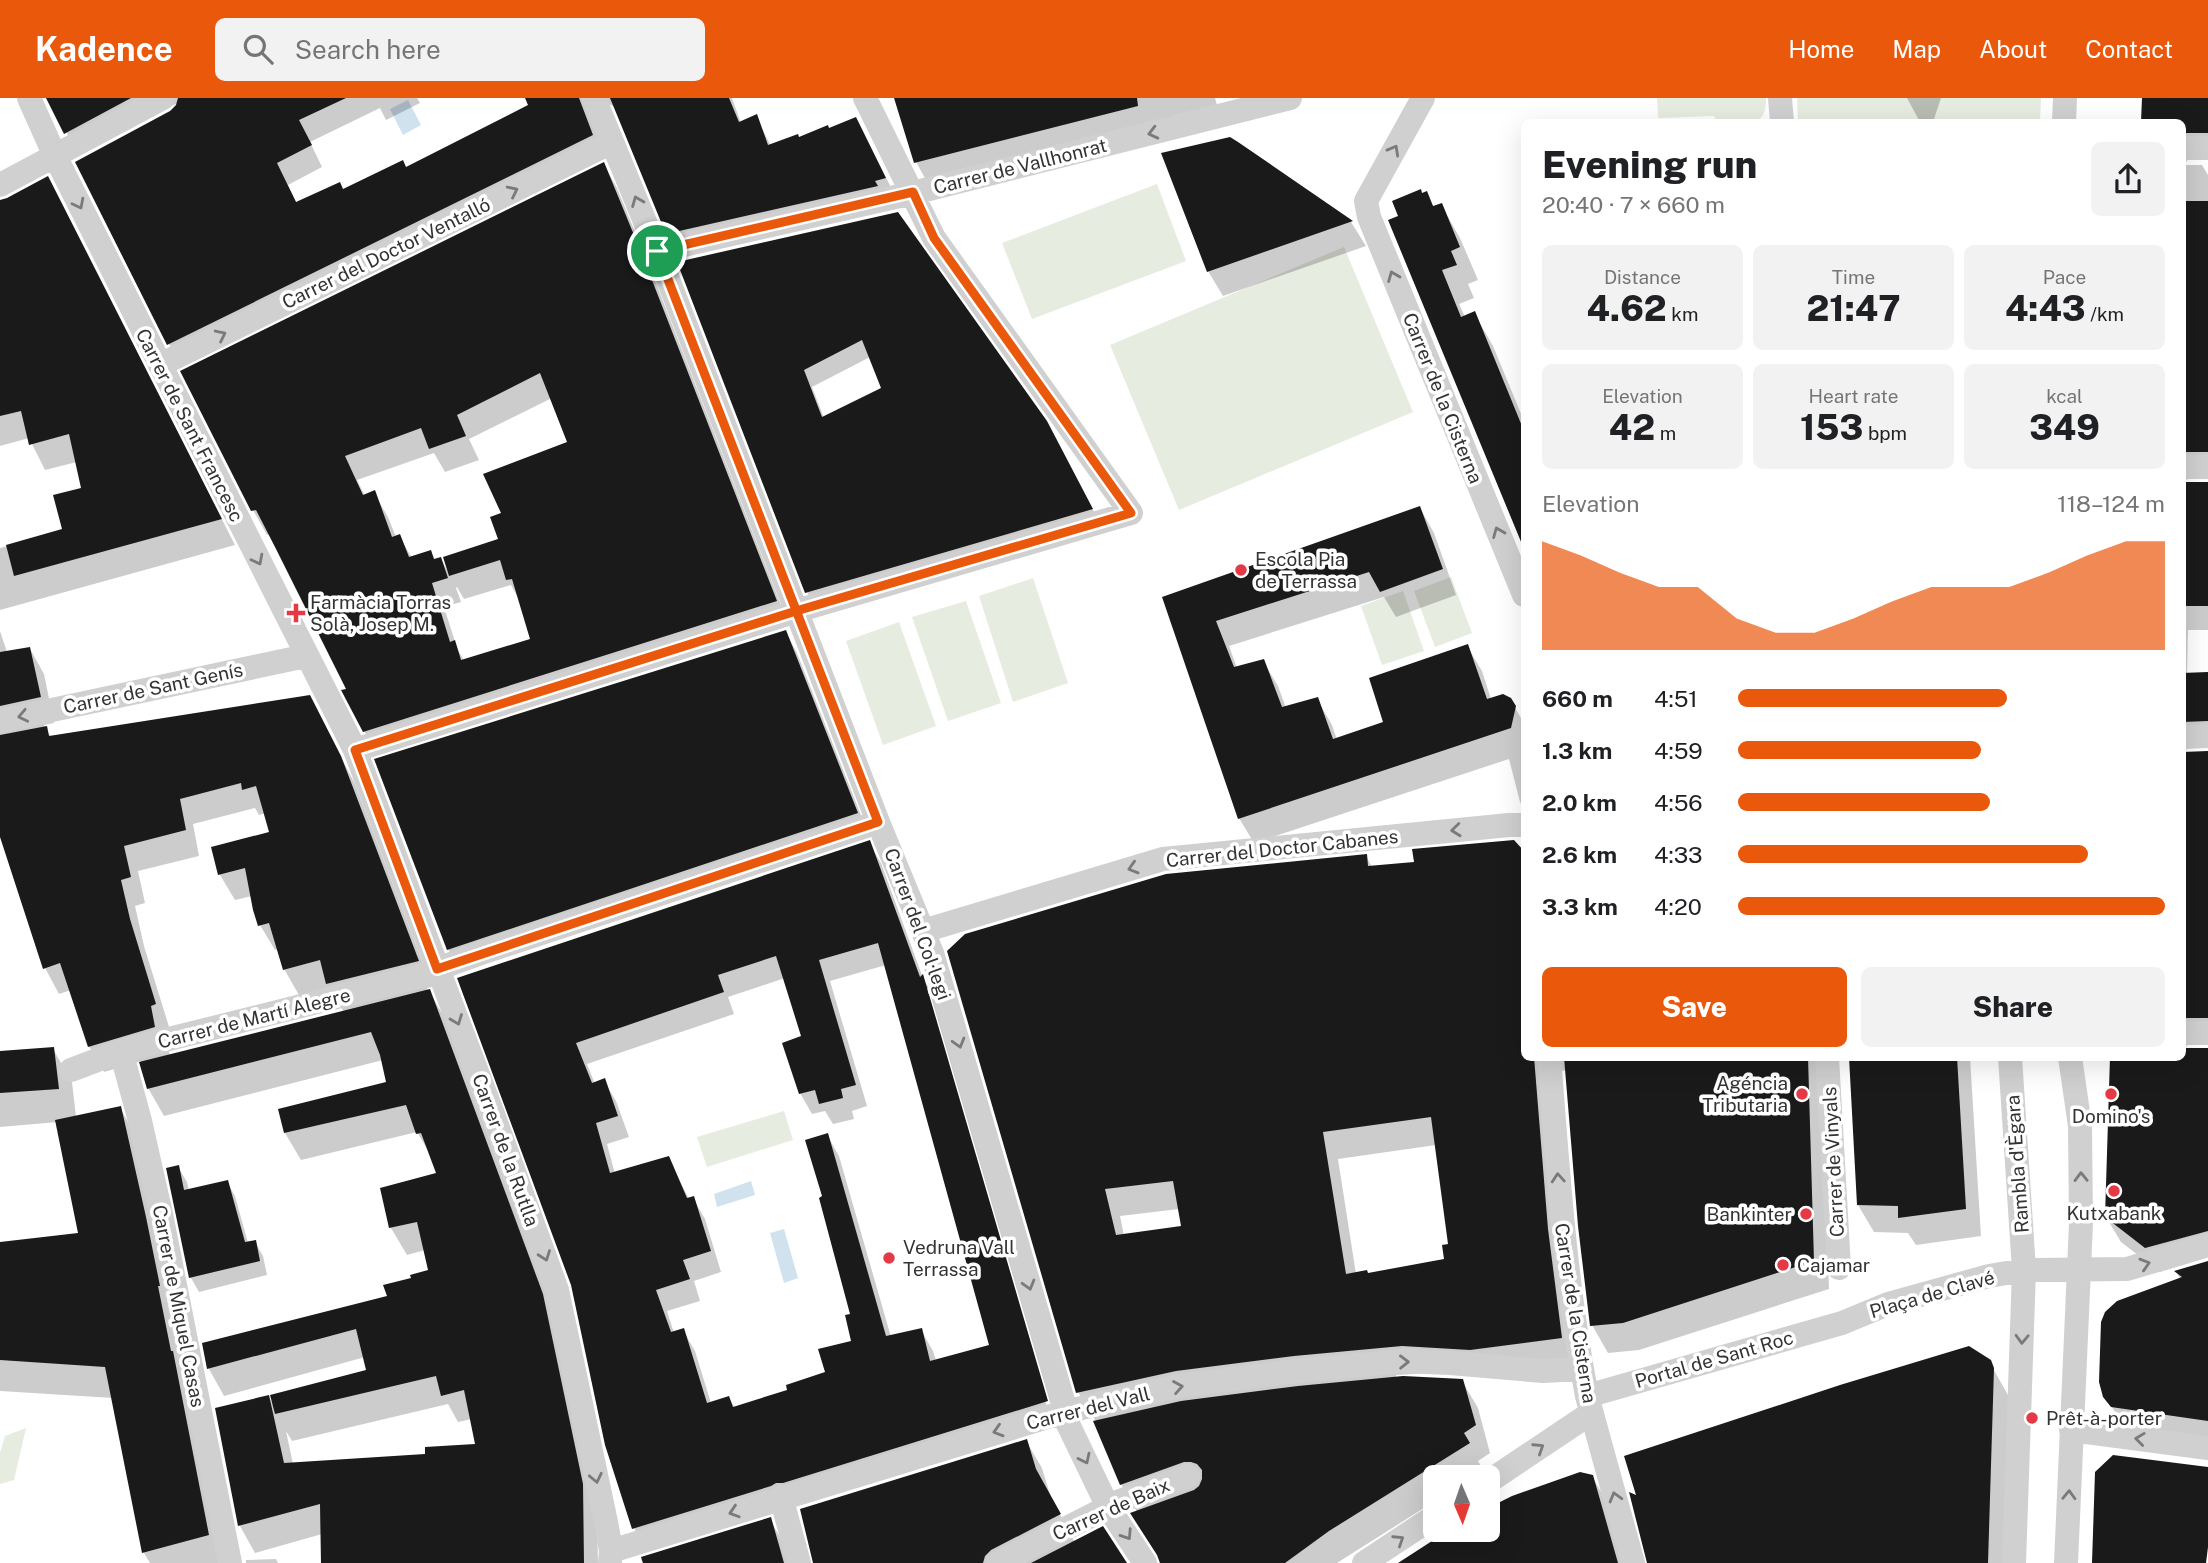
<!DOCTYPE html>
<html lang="en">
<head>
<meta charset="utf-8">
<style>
  :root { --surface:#fff; --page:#f2f2f2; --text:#202124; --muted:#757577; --accent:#ea580c }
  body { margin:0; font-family:"Public Sans",sans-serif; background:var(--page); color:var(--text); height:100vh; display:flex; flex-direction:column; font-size:26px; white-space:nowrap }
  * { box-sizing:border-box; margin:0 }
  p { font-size:23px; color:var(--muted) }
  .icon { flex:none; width:38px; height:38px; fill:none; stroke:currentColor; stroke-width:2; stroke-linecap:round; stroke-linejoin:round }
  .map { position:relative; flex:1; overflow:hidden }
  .details { position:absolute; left:1521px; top:21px; width:665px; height:942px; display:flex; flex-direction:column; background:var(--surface); border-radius:10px; box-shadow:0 7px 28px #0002 }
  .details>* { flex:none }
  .needle { width:46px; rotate:178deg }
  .buttons { position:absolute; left:1423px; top:1367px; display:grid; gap:14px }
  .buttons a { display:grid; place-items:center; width:77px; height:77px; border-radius:10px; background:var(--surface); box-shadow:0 7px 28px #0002; font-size:35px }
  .pin { position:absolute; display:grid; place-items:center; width:60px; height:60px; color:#fff; margin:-30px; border:4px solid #fff; border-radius:50%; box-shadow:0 2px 7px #0007 }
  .round { display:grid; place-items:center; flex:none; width:74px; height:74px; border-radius:10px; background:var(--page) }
  .overview { display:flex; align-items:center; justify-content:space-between; height:119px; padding:0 21px }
  h1 { font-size:38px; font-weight:800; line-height:52px }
  .figures { display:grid; grid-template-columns:repeat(3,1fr); gap:10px; height:119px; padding:7px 21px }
  .figures div { display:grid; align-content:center; border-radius:10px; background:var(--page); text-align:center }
  .figures b { font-size:35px; font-weight:800 }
  .figures small { font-size:19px; font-weight:400 }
  .figures p { font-size:19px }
  .chart { height:196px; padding:14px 21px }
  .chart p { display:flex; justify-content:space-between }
  .chart svg { width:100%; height:126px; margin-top:7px; fill:var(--accent); opacity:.7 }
  .button { display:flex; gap:14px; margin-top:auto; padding:14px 21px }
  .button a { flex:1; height:80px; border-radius:10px; background:var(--accent); color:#fff; font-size:28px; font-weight:800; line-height:80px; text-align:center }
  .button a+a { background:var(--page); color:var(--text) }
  ul { padding:0 21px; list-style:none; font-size:23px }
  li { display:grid; grid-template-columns:112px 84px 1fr; align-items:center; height:52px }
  li i { height:18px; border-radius:9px; background:var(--accent) }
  header { display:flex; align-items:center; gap:42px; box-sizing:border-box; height:98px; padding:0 35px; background:var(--accent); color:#fff }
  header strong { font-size:33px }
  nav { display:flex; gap:38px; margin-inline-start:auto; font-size:24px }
  .search { width:490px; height:63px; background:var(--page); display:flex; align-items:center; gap:18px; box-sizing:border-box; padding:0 24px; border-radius:10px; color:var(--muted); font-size:26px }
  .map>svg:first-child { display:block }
</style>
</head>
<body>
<header>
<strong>Kadence</strong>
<div class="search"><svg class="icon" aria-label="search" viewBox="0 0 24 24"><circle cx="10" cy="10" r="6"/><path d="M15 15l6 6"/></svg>Search here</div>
<nav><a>Home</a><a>Map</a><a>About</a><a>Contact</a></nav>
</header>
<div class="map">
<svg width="2208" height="1465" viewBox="0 0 2208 1465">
  <rect width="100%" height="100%" fill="#fff"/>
  <path fill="#e6ecdf" d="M1657 0H1766C1767 33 1743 25 1719 24L1713 18 1658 20Z
    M1797 0H2041L2040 24H1798Z
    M1157 86 1186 163 1032 221 1002 145Z
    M1344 149 1413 314 1179 412 1110 247Z
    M1451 479 1472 535 1435 549 1414 493Z
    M1033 480 1068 585 1013 604 979 498Z
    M1403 493 1424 553 1382 567 1361 508Z
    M966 503 1001 605 948 623 912 519Z
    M899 524 936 628 883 647 846 543Z
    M784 1013 793 1042 707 1069 697 1039Z
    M26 1330 14 1382 0 1386V1355L5 1338Z"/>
  <path fill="#cfe2ee" d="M408 2 421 27 403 37 390 11Z
    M751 1083 755 1097 717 1109 714 1096Z
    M784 1131 798 1180 784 1185 770 1135Z"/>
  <path fill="#0003" fill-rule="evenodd" d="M48 0H417L420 5 386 22 380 10 310 44 322 69 288 87 297 106 343 93 405 71 530 8 527 0H732L741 25 756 19 771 48 828 32 867 43 897 101 680 156 668 135 616 9 608 6 604 58 181 267 169 246 171 15 181 5 169 8 78 56Z
    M895 0H1215L1222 25 935 98 916 64Z
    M1907 0H1941L1933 24H1920Z
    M2144 0H2208V59L2189 61 2182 67H2202L2208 77V378L2189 380 2184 384 2208 386V532H2188L2187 576H2208V648L2187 651 2184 654 2208 655V944L2188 946 2183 952H2208V1159L2160 1174 2121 1144 2106 1119 2112 959H2182V24H2143Z
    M1229 41 1351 124 1366 148 1223 198 1208 173Z
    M604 67 617 90 656 185 789 528 378 657 364 633 349 593 270 436 267 437 253 412ZM552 300 569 345 503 416 500 442 448 474 441 461 435 463 412 460 399 438 396 439 388 419 374 395 365 398 357 382 434 355 445 374 479 362 469 341ZM511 487 521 505 533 542 464 563 457 550 444 509 461 504 456 490 457 489 464 501Z
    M48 80 235 447 0 512V450L64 432 83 391 77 364 45 372 29 340 0 348V103L8 102Z
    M1426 96 1434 109 1441 107 1460 140 1478 182 1468 186 1474 200 1459 206 1465 219 1474 215 1493 248 1524 323V448L1390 123 1400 119 1422 97Z
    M897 116 1056 342 1101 427 816 511 807 494 679 165ZM870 259 883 290 824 320 812 289Z
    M1420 410 1434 435 1456 497 1396 519 1384 499 1229 548 1237 570 1263 563 1278 588 1286 610 1317 601 1332 627 1337 642 1385 625 1467 548 1482 573 1491 601H1510L1524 625V712L1520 704 1509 661 1254 745 1239 720 1164 501Z
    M0 533 7 554 30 551 44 576 54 625 44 627 51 639 310 599 355 686 432 889 427 890 445 920 557 1225 597 1414 598 1465H323L322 1436 255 1455 240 1428 217 1312 269 1299 273 1307 368 1273 365 1259 224 1298 209 1271 204 1246 389 1199 413 1181 430 1173 425 1152 407 1157 391 1130 382 1091 438 1076 432 1059 417 1034 301 1062 285 1035 280 1012 388 986 383 962 164 1018 148 990 141 963 104 974 89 948 71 892 59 896 45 870 0 735ZM255 710 259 717 266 715 271 735 213 750 220 777 235 802 252 798 260 827 275 852 279 851 284 871 299 897 329 889 344 914 170 958 165 934 170 932 144 848 135 808 145 805 138 773 199 758 193 726ZM448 1306 458 1324 472 1321 477 1348 426 1357 293 1366 286 1333 292 1343Z
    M786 535 797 555 868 735 459 870 448 851Z
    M1513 744 1524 755V959H1822L1829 1191 1639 1252 1608 1255 1592 1227 1567 972 1556 974 1576 1267 1396 1277V1279L1462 1283 1478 1310 1490 1355 1478 1363 1484 1373 1474 1379H1435V1403L1337 1465H1161L1137 1414 1121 1386 1095 1322 1078 1294 949 854 1366 758 1372 769 1416 765ZM1436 1047 1450 1147 1445 1162 1368 1177 1356 1176 1338 1061ZM1179 1111 1183 1129 1124 1138 1120 1118Z
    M869 745 881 765 923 880 934 899 1058 1325 646 1451 634 1430 573 1187 459 881ZM886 867 991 1248 936 1263 933 1253 921 1232 891 1239 839 1058 827 1037 824 1099 852 1217 854 1244 828 1275 789 1293 735 1310 729 1300 711 1305 695 1253 683 1232 674 1235 667 1213 700 1203 694 1183 721 1174 705 1121 693 1100 689 1101 668 1060 615 1076 607 1046 629 1039 616 1003 604 983 595 986 587 966 734 916 728 899 785 880 803 939 800 995 812 1016 825 1013 833 1026 854 1021 852 1013 867 1008 830 883ZM924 887 929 892 1052 1311 1048 1312Z
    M53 951 72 984 76 1019 120 1010 139 1043 226 1465H150L144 1455 113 1300 0 1293V1146L80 1137 58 1024 0 1029V955Z
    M1851 959H1970L1981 1138 1916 1147 1908 1135 1874 1134 1858 1107Z
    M178 1069 187 1084 189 1093 227 1084 235 1098 248 1145 255 1144 263 1158 267 1177 199 1194 191 1180 168 1072Z
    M2208 1164V1344L2126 1333 2102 1292 2181 1182 2176 1174Z
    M1989 1263 2009 1299 2004 1465H1649L1639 1401Z
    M1026 1343 1042 1370 1051 1400 1075 1445 1125 1465H815Z
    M1592 1378 1608 1406 1624 1465H1401L1452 1432H1488V1412L1512 1399Z
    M770 1422 786 1449 790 1465H643L641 1461Z
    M276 1461 278 1465H246V1462Z"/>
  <path fill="#1a1a1a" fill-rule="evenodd" d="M46 0H131L64 36Z
    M178 0H346L299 22 312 47 277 65 296 104 340 84 343 91 403 62 406 69 528 7 525 0H579L593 37 167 247 75 64 170 13 176 7Z
    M610 0H729L739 24 757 16 768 47 798 36 799 39 828 27 829 30 856 19 886 80 875 83 878 88 666 136Z
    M894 0H1137L1138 8 914 65Z
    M2142 0H2208V35H2182V24H2141Z
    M1230 39 1238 44 1353 123 1207 174 1161 55Z
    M604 64 643 159 777 503 363 634 341 592 346 591 275 449 256 412 251 413 180 273ZM540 275 567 344 483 376 501 415 490 419 498 441 443 459 449 478 500 462 506 482 512 481 530 541 461 562 455 542 450 544 432 485 448 480 441 459 434 461 431 452 409 459 400 436 392 439 375 392 363 397 345 358 421 330 429 351 466 338 457 317Z
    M48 78 222 421 14 478 6 447 62 431 53 397 81 390 69 336 29 347 21 313 0 318V102L7 100Z
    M1421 91 1422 95 1427 93 1433 108 1442 105 1460 149 1451 153 1457 167 1442 172 1461 219 1475 213 1524 333V451L1388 122 1398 118 1392 103Z
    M2182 103H2208V354H2182Z
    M898 114 1047 323 1093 411 805 495 677 164ZM862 242 881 290 822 319 804 272Z
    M2182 384H2208V508H2182Z
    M1420 408 1443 471 1380 494 1369 474 1216 523 1234 569 1264 561 1282 609 1318 599 1333 641 1383 624 1369 580 1468 546 1487 601 1503 596 1511 600 1516 608 1511 630 1238 721 1162 499Z
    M786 532 858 715 447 852 374 661Z
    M30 549 41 599 0 608V554Z
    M2208 574V623L2182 624V575Z
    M310 597 341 658 419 863 326 886 320 862 283 872 269 825 258 828 253 812 245 770 218 777 211 749 269 734 256 688 242 692 241 685 180 701 186 732 124 748 131 779 121 782 130 821 156 906 151 908 155 929 88 949 60 865 43 871 0 739V637L47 628 49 638Z
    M2208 653V920H2182V654Z
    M870 742 920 879 923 876 1048 1303 783 1385H776L771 1388 632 1431 605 1347 571 1187 457 880ZM878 845 989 1247 930 1263 922 1230 886 1238 828 1035 805 1042 822 1098 819 1100 850 1216 845 1217 851 1243 818 1251 825 1274 786 1287 787 1292 733 1309 729 1298 707 1305 684 1230 671 1234 656 1192 690 1181 683 1162 711 1153 694 1098 687 1100 669 1058 610 1075 596 1025 618 1018 605 980 592 985 576 945 724 894 718 877 776 858 801 938 782 945 799 996 815 992 819 1006 843 1000 841 991 856 987 819 862Z
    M1514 742 1524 753V959H1534L1548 1131 1562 1240 1470 1252 1402 1248 1294 1258 1176 1273 1076 1295 947 853 965 836 1166 776 1367 756 1368 768 1414 764 1412 751ZM1431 1019 1448 1146 1442 1147 1444 1161 1368 1175 1367 1172 1346 1176 1323 1034ZM1173 1083 1181 1128 1116 1137 1105 1091Z
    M430 891 543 1196 583 1386 584 1465H321L320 1406 238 1428 215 1310 269 1297 284 1365 425 1356V1349L475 1346 464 1292 441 1298 436 1278 275 1316 270 1297 366 1272 356 1231 207 1271 202 1245 387 1198 383 1187 411 1180 410 1177 428 1172 417 1124 389 1130 380 1090 436 1075 421 1035 416 1036 406 1007 284 1035 278 1011 386 984 380 957 371 934 147 991 139 964Z
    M54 949 59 991 0 995V953Z
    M2182 950H2208V1133L2145 1150 2105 1119 2110 959H2182Z
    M1564 959H1808L1814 1163 1623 1225 1590 1228 1578 1128Z
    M1849 959H1957L1966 1111 1898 1120V1108L1857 1107Z
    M121 1008 146 1119 160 1188H158L171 1253H173L209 1437 142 1455 105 1269 0 1262V1144L78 1135 55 1022Z
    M179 1067 184 1092 228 1082 245 1144 256 1142 260 1163 189 1180 166 1070Z
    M2208 1163V1323L2111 1309 2103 1299 2099 1284 2101 1224 2105 1214 2117 1203 2182 1179 2174 1173Z
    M1969 1248 1991 1262 1994 1270 1988 1465H1647L1629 1394 1636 1397 1624 1358 1840 1287Z
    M1403 1278 1463 1281 1476 1327 1464 1335 1470 1345 1329 1433 1285 1465H1160L1157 1457 1130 1415 1194 1392 1199 1388 1202 1381V1372L1197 1366 1191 1364H1184L1120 1387 1093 1323 1181 1303 1298 1288Z
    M1027 1341 1036 1371 1061 1416 991 1452 985 1458 983 1465H813L800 1411Z
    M2113 1357 2208 1369V1449L2206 1465H2092L2095 1374Z
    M1580 1374 1593 1377 1618 1465H1398L1449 1432H1488V1410L1512 1398Z
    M771 1419 784 1465H643L641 1459Z
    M1103 1428 1127 1465H1031Z"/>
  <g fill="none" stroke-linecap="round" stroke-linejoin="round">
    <path stroke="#d0d0d0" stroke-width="24" d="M29 0 55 58 355 652 493 1016 557 1192 607 1429 611 1453 610 1465
      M594 0 657 153 878 724 932 855 1062 1299 1066 1322 1108 1409 1145 1465
      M1423 0 1366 103 1369 119 1524 497
      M1780 0 1782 24
      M2064 24 2065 0
      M2182 50H2208
      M0 87 163 0
      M657 153 913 95 1290 0
      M160 267 612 44
      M2182 369H2208
      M0 623 306 558
      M2182 639 2208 638
      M355 652 796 513 1131 415 934 140 865 0
      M923 833 1163 761 1509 727H1524
      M2182 935H2208
      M121 953 140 1023 161 1116 230 1465
      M1549 959C1558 1073 1565 1186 1587 1298L1633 1465
      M1827 959 1839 1170
      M2010 959 2024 1172 2014 1465
      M71 972 121 953 433 875 437 871 484 854 878 724
      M1587 1298 1842 1225 1888 1206 1989 1178 2024 1172 2127 1171 2208 1147
      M2071 1332 2208 1350
      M1488 1384 1591 1315
      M781 1399 799 1465
      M611 1453 1064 1314 1178 1288 1296 1273 1403 1263 1450 1265 1543 1273 1581 1271
      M998 1465 1120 1403 1188 1378
      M1364 1465 1435 1418
      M2066 1465 2081 1125 2080 1028 2070 959"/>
  </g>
  <defs><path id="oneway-chevron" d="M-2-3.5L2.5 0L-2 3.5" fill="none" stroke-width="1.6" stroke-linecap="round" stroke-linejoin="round" transform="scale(1.75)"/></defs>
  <g stroke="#7a7a7a">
    <use href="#oneway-chevron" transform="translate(1153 35) rotate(166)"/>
    <use href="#oneway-chevron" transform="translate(1394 52) rotate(-61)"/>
    <use href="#oneway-chevron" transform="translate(513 93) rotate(-26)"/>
    <use href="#oneway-chevron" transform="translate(637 103) rotate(-112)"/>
    <use href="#oneway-chevron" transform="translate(79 106) rotate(63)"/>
    <use href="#oneway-chevron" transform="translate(1393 178) rotate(-112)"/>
    <use href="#oneway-chevron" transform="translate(221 237) rotate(-26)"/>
    <use href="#oneway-chevron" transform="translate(1498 434) rotate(-112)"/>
    <use href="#oneway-chevron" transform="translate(258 462) rotate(63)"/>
    <use href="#oneway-chevron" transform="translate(23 618) rotate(168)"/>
    <use href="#oneway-chevron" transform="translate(1456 732) rotate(174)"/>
    <use href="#oneway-chevron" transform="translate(1133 770) rotate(163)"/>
    <use href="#oneway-chevron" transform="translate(457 922) rotate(69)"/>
    <use href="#oneway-chevron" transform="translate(959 945) rotate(74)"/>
    <use href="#oneway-chevron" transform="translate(2081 1079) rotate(-91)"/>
    <use href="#oneway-chevron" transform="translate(1558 1080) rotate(-94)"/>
    <use href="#oneway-chevron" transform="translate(545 1158) rotate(70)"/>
    <use href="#oneway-chevron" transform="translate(2145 1166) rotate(-17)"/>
    <use href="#oneway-chevron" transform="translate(1029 1187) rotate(74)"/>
    <use href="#oneway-chevron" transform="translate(2022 1241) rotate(92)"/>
    <use href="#oneway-chevron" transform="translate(1404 1264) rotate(-1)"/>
    <use href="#oneway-chevron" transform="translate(1178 1289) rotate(-10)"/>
    <use href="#oneway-chevron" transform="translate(998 1333) rotate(163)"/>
    <use href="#oneway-chevron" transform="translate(2140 1341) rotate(-173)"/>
    <use href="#oneway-chevron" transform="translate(1539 1350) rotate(-33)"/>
    <use href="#oneway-chevron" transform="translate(1085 1361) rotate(64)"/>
    <use href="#oneway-chevron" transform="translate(596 1380) rotate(78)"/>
    <use href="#oneway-chevron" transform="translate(2069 1397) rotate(-88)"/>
    <use href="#oneway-chevron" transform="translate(1615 1399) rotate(-106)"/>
    <use href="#oneway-chevron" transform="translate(734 1414) rotate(162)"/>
    <use href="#oneway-chevron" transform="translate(1127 1437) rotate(57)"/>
    <use href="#oneway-chevron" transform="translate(1399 1442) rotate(-33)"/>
  </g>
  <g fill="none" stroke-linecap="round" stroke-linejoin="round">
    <g stroke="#fff" stroke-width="14">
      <path id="route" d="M657 153 878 724 437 871 355 652 796 513 1131 415 934 140 913 94 657 153"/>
    </g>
    <use href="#route" stroke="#ea580c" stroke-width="9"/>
  </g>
  <g fill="#e63946" stroke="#fff" stroke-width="2.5">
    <circle cx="1241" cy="472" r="7"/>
    <path d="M292.5 504.5h7v7h7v7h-7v7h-7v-7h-7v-7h7z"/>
    <circle cx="1802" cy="996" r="7"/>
    <circle cx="2111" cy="996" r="7"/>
    <circle cx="2114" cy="1093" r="7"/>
    <circle cx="1806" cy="1116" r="7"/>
    <circle cx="889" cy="1160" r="7"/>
    <circle cx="1783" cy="1167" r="7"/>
    <circle cx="2032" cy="1320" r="7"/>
  </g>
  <g text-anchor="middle" stroke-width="7" stroke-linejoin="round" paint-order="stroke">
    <g font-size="19" fill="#333" stroke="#fff">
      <text transform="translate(1020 68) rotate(-14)" y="7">Carrer de Vallhonrat</text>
      <text transform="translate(386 155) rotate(-26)" y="7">Carrer del Doctor Ventalló</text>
      <text transform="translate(1443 300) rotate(68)" y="7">Carrer de la Cisterna</text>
      <text transform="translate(190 327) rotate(63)" y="7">Carrer de Sant Francesc</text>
      <text transform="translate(153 590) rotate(-12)" y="7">Carrer de Sant Genís</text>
      <text transform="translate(1282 750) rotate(-6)" y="7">Carrer del Doctor Cabanes</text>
      <text transform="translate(918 826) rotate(70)" y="7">Carrer del Col·legi</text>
      <text transform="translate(254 920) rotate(-14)" y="7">Carrer de Martí Alegre</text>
      <text transform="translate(506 1052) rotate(70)" y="7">Carrer de la Rutlla</text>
      <text transform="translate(1833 1064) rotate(-93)" y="7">Carrer de Vinyals</text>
      <text transform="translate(2017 1066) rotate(-94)" y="7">Rambla d'Ègara</text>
      <text transform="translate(1932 1196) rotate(-16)" y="7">Plaça de Clavé</text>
      <text transform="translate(179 1208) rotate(79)" y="7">Carrer de Miquel Casas</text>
      <text transform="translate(1576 1215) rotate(81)" y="7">Carrer de la Cisterna</text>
      <text transform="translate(1714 1261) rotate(-16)" y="7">Portal de Sant Roc</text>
      <text transform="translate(1088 1310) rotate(-14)" y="7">Carrer del Vall</text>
      <text transform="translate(1111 1411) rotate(-24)" y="7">Carrer de Baix</text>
    </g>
    <g font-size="19" fill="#333" stroke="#fff" text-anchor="start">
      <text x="1255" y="468">Escola Pia<tspan x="1255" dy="22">de Terrassa</tspan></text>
      <text x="310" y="511">Farmàcia Torras<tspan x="310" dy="22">Solà, Josep M.</tspan></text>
      <text x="1788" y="992" text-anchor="end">Agéncia<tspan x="1788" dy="22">Tributaria</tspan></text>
      <text x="2111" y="1025" text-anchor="middle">Domino's</text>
      <text x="2114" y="1122" text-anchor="middle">Kutxabank</text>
      <text x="1792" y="1123" text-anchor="end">Bankinter</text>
      <text x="903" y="1156">Vedruna Vall<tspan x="903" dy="22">Terrassa</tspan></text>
      <text x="1797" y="1174">Cajamar</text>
      <text x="2046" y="1327">Prêt-à-porter</text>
    </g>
  </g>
</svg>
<div class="buttons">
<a><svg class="needle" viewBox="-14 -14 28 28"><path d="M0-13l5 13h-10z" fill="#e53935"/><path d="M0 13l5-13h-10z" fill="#757577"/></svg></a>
</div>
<div class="pin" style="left:657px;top:153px;background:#1e9e55"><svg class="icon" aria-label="arrive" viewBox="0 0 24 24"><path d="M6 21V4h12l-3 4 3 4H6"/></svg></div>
<section class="details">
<div class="overview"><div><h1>Evening run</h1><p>20:40 · 7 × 660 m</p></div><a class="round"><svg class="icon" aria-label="share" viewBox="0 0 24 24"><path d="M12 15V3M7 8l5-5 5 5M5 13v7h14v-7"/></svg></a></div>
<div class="figures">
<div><p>Distance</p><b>4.62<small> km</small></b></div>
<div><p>Time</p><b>21:47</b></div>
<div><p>Pace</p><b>4:43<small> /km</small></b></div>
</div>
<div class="figures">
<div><p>Elevation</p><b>42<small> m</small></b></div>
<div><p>Heart rate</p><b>153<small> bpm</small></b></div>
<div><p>kcal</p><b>349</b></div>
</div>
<div class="chart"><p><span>Elevation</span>118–124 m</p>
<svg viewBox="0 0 160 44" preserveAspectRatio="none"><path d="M0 44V6L10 11L20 17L30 22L40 22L50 33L60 38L70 38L80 33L90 27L100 22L110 22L120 22L130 17L140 11L150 6L160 6V44z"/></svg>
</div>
<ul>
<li><b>660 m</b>4:51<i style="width:63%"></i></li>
<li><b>1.3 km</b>4:59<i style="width:57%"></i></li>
<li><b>2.0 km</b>4:56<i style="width:59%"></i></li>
<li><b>2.6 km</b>4:33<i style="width:82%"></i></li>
<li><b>3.3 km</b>4:20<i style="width:100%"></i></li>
</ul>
<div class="button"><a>Save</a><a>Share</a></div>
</section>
</div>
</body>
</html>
